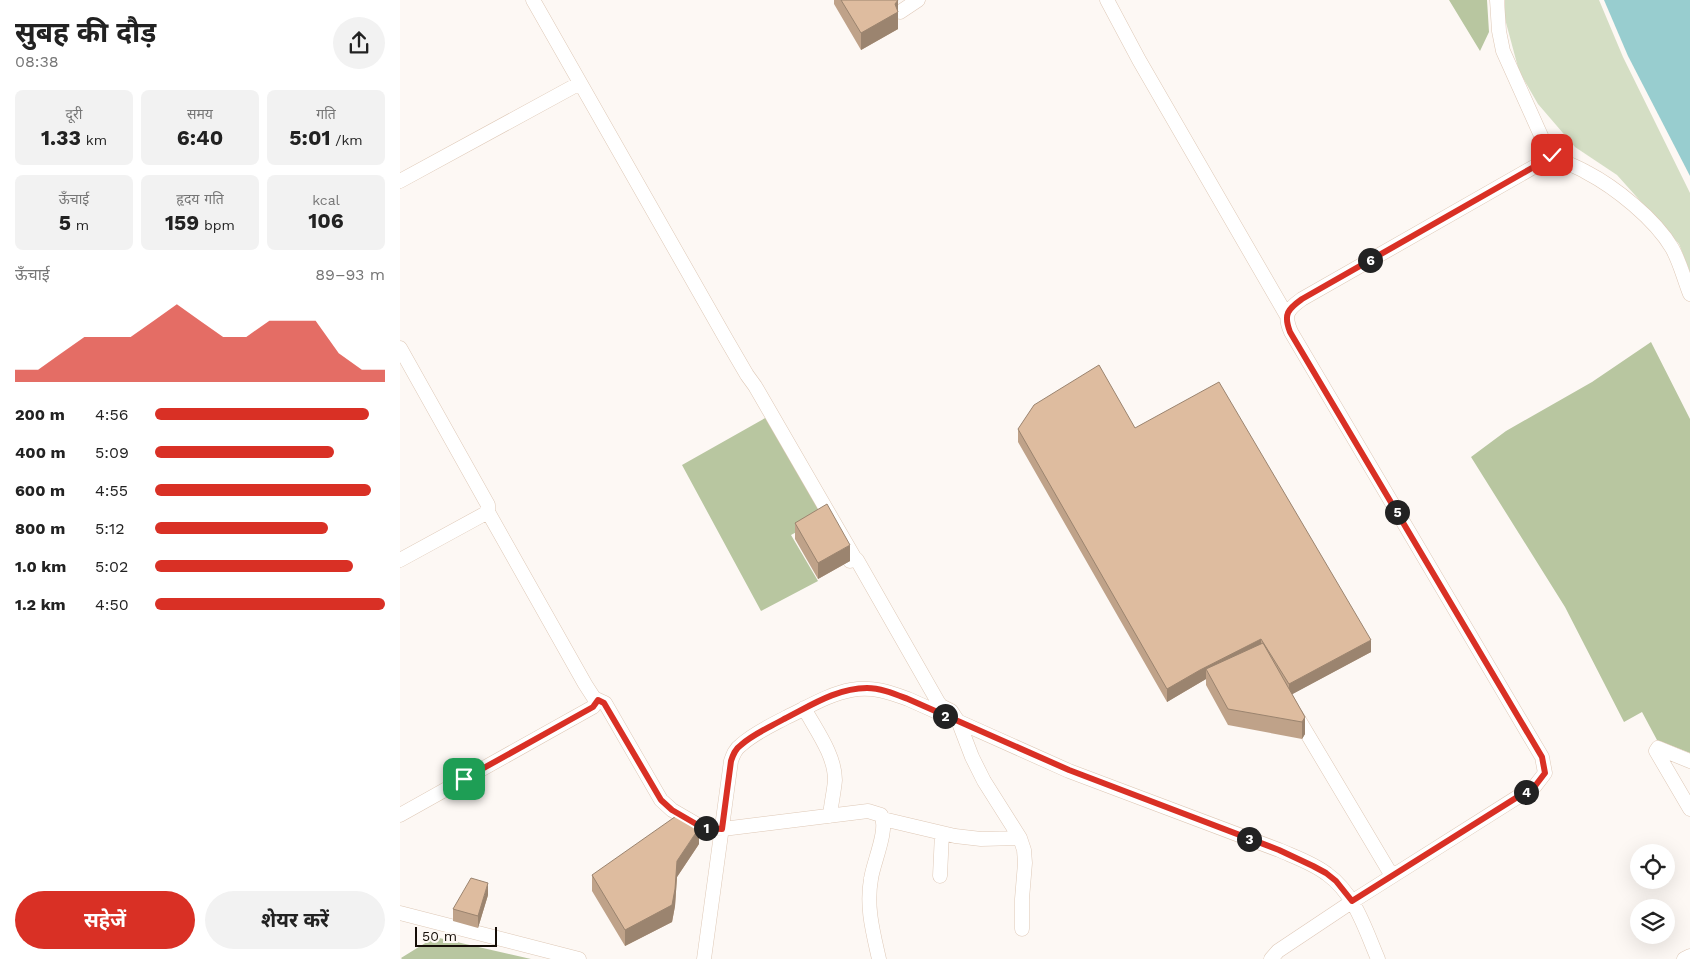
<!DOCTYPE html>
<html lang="hi">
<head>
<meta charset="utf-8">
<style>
  :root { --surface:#fff; --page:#f2f2f2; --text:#222; --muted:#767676; --accent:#d93025 }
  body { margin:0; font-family:"Work Sans","Noto Sans Devanagari",sans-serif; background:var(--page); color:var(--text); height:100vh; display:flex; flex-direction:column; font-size:19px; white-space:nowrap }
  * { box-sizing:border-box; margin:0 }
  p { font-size:16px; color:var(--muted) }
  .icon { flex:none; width:28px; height:28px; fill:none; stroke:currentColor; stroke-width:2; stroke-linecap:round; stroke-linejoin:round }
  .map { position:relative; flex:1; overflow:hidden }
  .drawer { display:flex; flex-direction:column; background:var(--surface); width:400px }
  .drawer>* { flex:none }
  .fabs { position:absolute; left:1230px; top:844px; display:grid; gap:10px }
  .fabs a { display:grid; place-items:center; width:45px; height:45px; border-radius:50%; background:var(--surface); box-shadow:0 5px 20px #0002; font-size:25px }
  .scale { position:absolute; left:15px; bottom:12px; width:82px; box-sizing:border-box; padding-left:5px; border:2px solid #160e08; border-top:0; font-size:14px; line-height:18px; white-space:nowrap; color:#160e08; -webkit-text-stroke:4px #fdf8f4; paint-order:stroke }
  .pin { position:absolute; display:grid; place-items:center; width:42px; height:42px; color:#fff; margin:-21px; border-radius:10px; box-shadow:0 2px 8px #0006 }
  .km { position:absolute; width:25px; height:25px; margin:-12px; border-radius:50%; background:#222; color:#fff; font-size:14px; line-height:25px; text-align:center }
  .round { display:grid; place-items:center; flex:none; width:52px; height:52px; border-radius:26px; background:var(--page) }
  .summary { display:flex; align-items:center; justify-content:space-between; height:85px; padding:0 15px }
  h1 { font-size:28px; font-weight:700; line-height:38px }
  .figures { display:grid; grid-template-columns:repeat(3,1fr); gap:8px; height:85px; padding:5px 15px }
  .figures div { display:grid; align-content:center; border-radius:8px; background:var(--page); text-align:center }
  .figures b { font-size:21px; font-weight:700 }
  .figures small { font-size:14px; font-weight:400 }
  .figures p { font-size:14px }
  .chart { height:140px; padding:10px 15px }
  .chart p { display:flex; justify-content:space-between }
  .chart svg { width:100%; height:90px; margin-top:5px; fill:var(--accent); opacity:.7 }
  .primary-button { display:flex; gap:10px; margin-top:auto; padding:10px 15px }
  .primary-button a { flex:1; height:58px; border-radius:30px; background:var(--accent); color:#fff; font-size:20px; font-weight:700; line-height:58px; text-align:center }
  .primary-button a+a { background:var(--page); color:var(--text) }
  ul { padding:0 15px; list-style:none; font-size:16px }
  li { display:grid; grid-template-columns:80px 60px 1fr; align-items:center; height:38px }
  li i { height:12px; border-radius:6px; background:var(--accent) }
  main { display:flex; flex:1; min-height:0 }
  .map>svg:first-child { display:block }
</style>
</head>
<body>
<main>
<section class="drawer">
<div class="summary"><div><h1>सुबह की दौड़</h1><p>08:38</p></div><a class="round"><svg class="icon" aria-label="share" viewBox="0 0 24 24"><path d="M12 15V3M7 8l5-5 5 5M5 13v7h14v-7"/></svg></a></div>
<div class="figures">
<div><p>दूरी</p><b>1.33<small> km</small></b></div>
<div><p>समय</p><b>6:40</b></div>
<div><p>गति</p><b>5:01<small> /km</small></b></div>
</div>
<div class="figures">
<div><p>ऊँचाई</p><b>5<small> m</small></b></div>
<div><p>हृदय गति</p><b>159<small> bpm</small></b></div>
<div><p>kcal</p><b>106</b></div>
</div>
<div class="chart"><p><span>ऊँचाई</span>89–93 m</p>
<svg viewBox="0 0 160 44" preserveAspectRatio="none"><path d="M0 44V38L10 38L20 30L30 22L40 22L50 22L60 14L70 6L80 14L90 22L100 22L110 14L120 14L130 14L140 30L150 38L160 38V44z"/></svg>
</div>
<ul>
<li><b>200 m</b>4:56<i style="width:93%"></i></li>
<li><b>400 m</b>5:09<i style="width:78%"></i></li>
<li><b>600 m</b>4:55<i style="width:94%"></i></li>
<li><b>800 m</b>5:12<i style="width:75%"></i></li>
<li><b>1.0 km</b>5:02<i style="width:86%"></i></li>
<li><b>1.2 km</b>4:50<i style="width:100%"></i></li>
</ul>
<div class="primary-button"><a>सहेजें</a><a>शेयर करें</a></div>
</section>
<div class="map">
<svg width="1290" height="959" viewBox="0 0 1290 959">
  <rect width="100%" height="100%" fill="#fdf8f4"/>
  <path fill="#d4dec4" d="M1105 0H1199L1223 57 1290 193V272L1279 244 1217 175 1175 147 1138 104 1119 71 1105 19Z"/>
  <path fill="#b8c6a0" d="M1049 0H1087L1089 32 1080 51Z
    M1251 342 1290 419V753L1257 740 1242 712 1224 722 1165 607 1071 457 1106 431 1192 382Z
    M367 417 424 517 391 535 418 581 361 611 282 465Z
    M35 937 131 959H2L1 958Z"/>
  <path fill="#98cdcf" d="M1204 0H1290V176L1228 56Z"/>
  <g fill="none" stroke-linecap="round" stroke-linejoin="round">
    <g stroke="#dec8b6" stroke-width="15">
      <path id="minor" d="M133 0 326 339 347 375 355 386 454 557
        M707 0 739 60 887 316
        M1097 0 1099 31 1103 51 1147 149C1156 161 1173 164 1186 172 1215 187 1255 219 1272 248 1280 262 1284 279 1290 294
        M500 12 518 0
        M0 181 180 83
        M0 348 88 505V512L185 684 194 698 205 703 261 800 272 810 303 828 323 829 468 811 481 815C489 829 473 863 471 879 466 907 473 932 479 959
        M0 560 88 512
        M450 561 454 557 457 560 538 702 541 706 551 711 559 723 572 757 584 781 620 838 624 850 625 863 622 899V929
        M404 708C416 730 435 755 435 780 434 792 431 804 430 816
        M896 715 992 876
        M1290 761 1258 748 1256 751 1290 809
        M0 815 193 707 198 700
        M483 819 555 836 581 839 620 838
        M540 876 542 833
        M0 913 179 959
        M304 959 331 761C333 755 335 749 341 745 354 733 372 725 387 717 408 707 429 694 451 690 472 686 489 692 508 699L669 771 879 850C895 857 913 863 927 874 955 894 965 929 978 959
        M871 959 878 951 953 901 1135 786 1145 773 1142 757 891 332C883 314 888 309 902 299L1139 164 1152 155
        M1284 959 1290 956"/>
    </g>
    <use href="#minor" stroke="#fff" stroke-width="14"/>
  </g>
  <path fill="#bfa289" d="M434 0H498V29L461 50 434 4Z
    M735 428 971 652 892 694 905 717V734L902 739 828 725 806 685V679L767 702 618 442V429Z
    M395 523 450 561 418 579 395 539Z
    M299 844 277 877 275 906 272 922 225 946 192 891V875Z
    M88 895 78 928 53 921V909Z"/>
  <path fill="#9b846f" d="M498 0V29L461 50V33L495 4Z
    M450 545V561L418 579V563Z
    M861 639V651L806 669V679L767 702V689L800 670Z
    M971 640V652L889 696V684Z
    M905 717V734L902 739V722Z
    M299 828V844L277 877 275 906 272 922 225 946V930L277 861Z
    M88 883V895L78 928V916Z"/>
  <path fill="#debc9f" stroke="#9b846f" d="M441 0H498L495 4 498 12 461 33Z
    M699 365 735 428 819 382 971 640 889 684 861 639 800 670 767 689 618 429 634 405Z
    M427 504 450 545 418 563 395 523Z
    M863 643 905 717 902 722 828 709 806 669Z
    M279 814 299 828 277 861 275 889 272 905 225 930 192 875Z
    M71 878 88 883 78 916 53 909Z"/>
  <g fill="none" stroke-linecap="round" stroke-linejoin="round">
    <g stroke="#fff" stroke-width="10">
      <path id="route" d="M64 779 193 707 198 700 204 703 261 800 272 810 303 828 322 829 331 761C333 755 335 749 341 745 353 734 370 727 384 719 410 706 437 688 467 688 481 688 495 694 508 699L669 770 879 850 913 866 926 873 936 881 952 901 1135 786 1145 773 1142 757 890 332C883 314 888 309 902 299L1139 164 1152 155"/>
    </g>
    <use href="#route" stroke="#d93025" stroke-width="6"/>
  </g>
</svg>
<div class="fabs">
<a><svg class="icon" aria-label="locate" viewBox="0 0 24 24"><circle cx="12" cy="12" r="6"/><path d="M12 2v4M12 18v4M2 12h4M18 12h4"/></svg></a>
<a><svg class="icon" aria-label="layers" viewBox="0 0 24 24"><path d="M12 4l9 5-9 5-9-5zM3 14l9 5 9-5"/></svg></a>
</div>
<div class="scale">50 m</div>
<div class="pin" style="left:64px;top:779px;background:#1e9e55"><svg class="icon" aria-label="arrive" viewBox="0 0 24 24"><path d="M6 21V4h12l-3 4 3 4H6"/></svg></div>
<div class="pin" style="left:1152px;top:155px;background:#d93025"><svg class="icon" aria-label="check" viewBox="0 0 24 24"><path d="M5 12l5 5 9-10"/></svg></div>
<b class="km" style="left:306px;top:828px">1</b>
<b class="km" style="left:545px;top:716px">2</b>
<b class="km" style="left:849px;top:839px">3</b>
<b class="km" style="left:1126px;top:792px">4</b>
<b class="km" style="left:997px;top:512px">5</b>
<b class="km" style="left:970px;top:260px">6</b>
</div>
</main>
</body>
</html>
